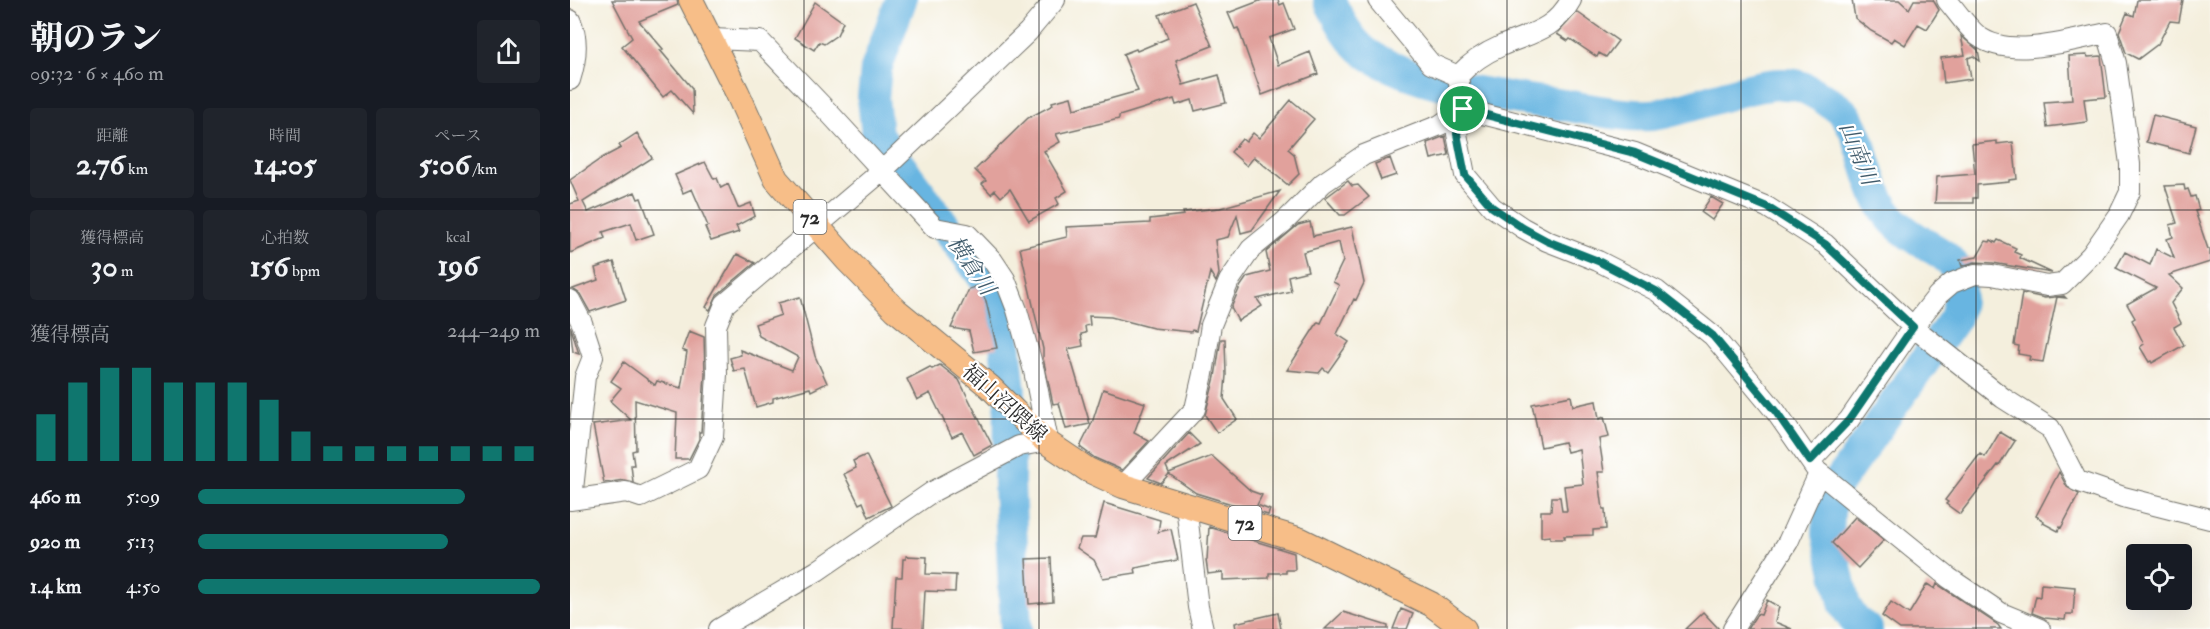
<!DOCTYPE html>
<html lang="ja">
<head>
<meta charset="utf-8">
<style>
  :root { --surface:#171b24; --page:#20242c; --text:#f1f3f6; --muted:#9ea1a6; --accent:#0f766e }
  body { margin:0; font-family:"IM FELL Double Pica","Noto Serif JP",serif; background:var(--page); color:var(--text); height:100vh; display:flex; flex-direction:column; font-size:22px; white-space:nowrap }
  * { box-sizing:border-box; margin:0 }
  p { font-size:20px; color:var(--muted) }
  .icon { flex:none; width:33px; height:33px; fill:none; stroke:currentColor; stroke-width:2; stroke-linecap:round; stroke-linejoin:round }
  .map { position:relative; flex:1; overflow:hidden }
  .details { display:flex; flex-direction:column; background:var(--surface); width:570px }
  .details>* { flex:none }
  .tools { position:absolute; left:1556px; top:544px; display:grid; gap:12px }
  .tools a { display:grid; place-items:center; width:66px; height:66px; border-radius:6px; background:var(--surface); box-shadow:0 6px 24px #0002; font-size:30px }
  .pin { position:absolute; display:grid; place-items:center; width:51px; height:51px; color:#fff; margin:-26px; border:3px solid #fff; border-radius:50%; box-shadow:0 2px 6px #0007 }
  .round { display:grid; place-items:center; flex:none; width:63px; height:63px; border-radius:6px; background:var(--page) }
  .overview { display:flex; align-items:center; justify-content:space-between; height:102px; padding:0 30px }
  h1 { font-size:33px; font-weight:800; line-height:45px }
  .stats { display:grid; grid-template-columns:repeat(3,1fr); gap:9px; height:102px; padding:6px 30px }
  .stats div { display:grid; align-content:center; border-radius:6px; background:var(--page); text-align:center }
  .stats b { font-size:30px; font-weight:800 }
  .stats small { font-size:16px; font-weight:400 }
  .stats p { font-size:16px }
  .chart { height:168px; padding:12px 30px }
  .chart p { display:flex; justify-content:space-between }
  .chart svg { width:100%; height:108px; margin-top:6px; stroke:var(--accent); stroke-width:6 }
  ul { padding:0 30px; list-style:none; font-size:20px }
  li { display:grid; grid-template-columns:96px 72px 1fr; align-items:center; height:45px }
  li i { height:15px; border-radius:8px; background:var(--accent) }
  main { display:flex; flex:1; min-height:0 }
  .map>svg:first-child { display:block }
</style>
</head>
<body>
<main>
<section class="details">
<div class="overview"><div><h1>朝のラン</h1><p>09:32 · 6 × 460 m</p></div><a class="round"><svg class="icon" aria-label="share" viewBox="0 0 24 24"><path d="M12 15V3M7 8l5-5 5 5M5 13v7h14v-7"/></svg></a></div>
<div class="stats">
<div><p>距離</p><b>2.76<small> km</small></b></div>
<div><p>時間</p><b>14:05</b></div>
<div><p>ペース</p><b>5:06<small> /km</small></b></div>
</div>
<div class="stats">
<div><p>獲得標高</p><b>30<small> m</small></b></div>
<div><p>心拍数</p><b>156<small> bpm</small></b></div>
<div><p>kcal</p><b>196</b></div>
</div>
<div class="chart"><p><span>獲得標高</span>244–249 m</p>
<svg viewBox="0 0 160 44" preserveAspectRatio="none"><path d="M5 44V25M15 44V12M25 44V6M35 44V6M45 44V12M55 44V12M65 44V12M75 44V19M85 44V32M95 44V38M105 44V38M115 44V38M125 44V38M135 44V38M145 44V38M155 44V38"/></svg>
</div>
<ul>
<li><b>460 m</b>5:09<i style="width:78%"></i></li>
<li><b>920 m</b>5:13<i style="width:73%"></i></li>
<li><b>1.4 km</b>4:50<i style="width:100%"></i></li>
</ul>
</section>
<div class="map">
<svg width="1640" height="629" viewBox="0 0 1640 629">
  <rect width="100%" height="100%" fill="#fff"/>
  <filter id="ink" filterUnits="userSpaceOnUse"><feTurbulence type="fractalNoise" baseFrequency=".0167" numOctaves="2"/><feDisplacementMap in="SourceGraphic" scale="12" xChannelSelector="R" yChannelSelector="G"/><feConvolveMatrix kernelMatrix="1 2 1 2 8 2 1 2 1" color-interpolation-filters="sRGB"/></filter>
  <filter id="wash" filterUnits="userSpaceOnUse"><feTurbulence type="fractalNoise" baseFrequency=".008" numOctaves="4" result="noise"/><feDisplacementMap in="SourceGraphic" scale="24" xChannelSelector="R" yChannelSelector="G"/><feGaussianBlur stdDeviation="1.35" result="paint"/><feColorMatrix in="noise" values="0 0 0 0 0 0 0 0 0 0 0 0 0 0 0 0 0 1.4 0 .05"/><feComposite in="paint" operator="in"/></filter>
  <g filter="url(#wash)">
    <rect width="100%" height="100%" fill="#f4efdd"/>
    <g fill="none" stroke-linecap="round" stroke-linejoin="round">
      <path stroke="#67b5e1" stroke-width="32" d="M331 0 306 69 303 98 307 135 420 286 432 313 440 393 439 484 446 629
        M759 0C768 17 779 40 795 52 848 89 938 97 1000 106 1023 110 1059 117 1082 115 1121 111 1198 73 1232 87 1242 91 1272 108 1277 117 1298 149 1296 191 1323 220 1359 258 1406 247 1385 318L1260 494 1258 534 1275 606 1285 621 1297 629"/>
    </g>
    <g id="blocks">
      <path fill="#e1a19c" d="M42 0H107L108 5 69 21 93 49 90 50 122 88 123 114 102 90 93 97 52 46 62 38Z
        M692 0H708L710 5 714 3 724 29 699 38 708 65 740 52 748 74 692 95 668 28 665 29 658 13Z
        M1282 0H1329L1339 9 1344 0H1363L1369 10 1357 29 1348 24 1335 45 1324 38 1321 42 1301 31 1285 18Z
        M1567 0H1613L1609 22 1600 21 1588 44 1568 59 1556 53 1549 32 1557 13 1564 16Z
        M245 2 273 22 267 35 254 44 249 42 244 50 225 38Z
        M623 2 642 46 606 60 613 85 649 75 656 103 625 111 622 100 606 105 604 99 549 116V119L486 134 490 142 474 151 497 191 486 198 489 204 459 221 440 189 431 197 425 190 421 194 412 184 416 181 405 170 458 118 483 105 482 102 501 97 504 109 568 91 553 54 566 49 567 51 598 38 589 15Z
        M1007 12 1048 41 1036 57 1029 53 1027 57 1000 39 998 41 987 34Z
        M1391 36 1408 50 1410 61 1403 56 1398 58 1401 79 1374 83 1371 58 1395 55Z
        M1517 55 1518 57 1531 56 1536 97 1514 99 1517 122 1477 127 1474 102 1502 100 1499 56Z
        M721 100 744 119 718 149 724 154 729 174 718 185 684 157 677 166 661 152 672 139 676 142 683 133 689 138Z
        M1583 115 1626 126 1619 153 1576 142Z
        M67 133 82 158 13 202 18 212 65 192 68 199 71 198 84 234 66 240 61 223 33 232 35 238 0 253V204L9 201 0 180 32 158 51 148 49 145Z
        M875 136 879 155 861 159 857 143Z
        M1427 141V144L1443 142 1447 179 1439 180V182L1407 185V198H1403V203H1365L1367 177 1405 174 1402 144Z
        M820 158 826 175 811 180 805 164Z
        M135 162 144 179 147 178 151 188 158 184 168 208 181 203 185 216 166 226 169 232 141 241 135 227 138 226 122 189 113 193 105 175Z
        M778 181 782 186 788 185 799 197 775 215H770L755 198Z
        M1614 185 1615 190 1618 189 1621 197 1625 196 1629 210 1625 211 1638 249H1640V262L1599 275 1613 288 1601 303 1611 323 1604 327 1614 345 1582 363 1581 361 1579 362 1570 347 1574 344 1562 320 1565 318 1557 304 1586 288 1546 268 1555 252 1580 265 1586 249 1604 258 1597 239 1603 237 1600 225 1607 223 1595 186Z
        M710 191 682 230 671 233 667 215 658 237 645 240 649 274 646 282 640 272 626 331 622 330 621 332 583 328 541 317 519 316 520 325 515 326 516 333 511 334 513 346 498 349 520 424 496 429 489 403 483 404 473 358V349L450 248 497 237 496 227 580 223V219L614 215 613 212 650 208Z
        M1141 197 1153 204 1142 220 1131 212Z
        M740 222 743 236 782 227 794 283 786 300 784 299 767 334 779 342 758 372 753 368 749 373 717 370 748 322 751 323 769 285 763 282 773 261 769 242 733 252 738 271 718 276 721 291 687 299 692 306 668 321 661 308 670 287 677 277 700 271 696 252 728 225Z
        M1421 240 1426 243 1428 240 1446 248 1444 252 1451 255 1450 258 1482 273 1423 263 1405 262 1392 266 1390 260 1407 257 1416 241 1420 242Z
        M167 254 185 263 147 295 140 310 136 307Z
        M44 262 56 300 20 312 10 294 3 289 28 280 25 268Z
        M408 286 416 301 427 348 404 352 399 331 381 328 399 289Z
        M1452 293 1475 298 1494 296 1496 298 1487 297 1473 362 1459 360 1460 356 1448 354 1449 346 1444 345Z
        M230 297 245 356 257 383 241 391 240 388 203 398V402L186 407 175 369 164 371 160 358 171 355 170 350 222 370 228 357 189 336 185 324 211 315 208 303Z
        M0 326 1 328 9 354 3 352Z
        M119 331 134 337 135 374 131 432H129V439L119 459H105L107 413 65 400 66 450 62 451 64 465H61L63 482 54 480 34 483 23 425 61 420 40 401 51 388 41 381 54 362 85 385 87 381 111 388 117 352 112 350Z
        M651 339H655L656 375 654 399 667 419 647 433 635 415 645 377Z
        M370 365 389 380 422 445 404 455 392 432 382 437 360 393 347 400 337 379 360 367 362 369Z
        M533 389 575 403 564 433 579 441 552 470 525 458 510 447 522 423Z
        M1001 396 1003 406 1026 401 1029 419 1034 417 1039 437 1029 439 1034 472H1028L1033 509H1035L1036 529 1023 530V535L994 536 995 539H980V536L971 537V511H981L982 497H990L992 511H997L994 486 1013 484 1009 449 997 452 994 442 971 447 962 404Z
        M1430 432 1445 441 1429 466 1428 465 1390 514 1376 504 1378 502 1375 500 1410 454 1415 457Z
        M619 433 630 444 596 466 599 473 642 456 681 491 692 495 687 505 700 510 698 515 626 493 599 474 591 483 578 478Z
        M296 455 321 506 299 517 293 502 289 504 274 474 286 468 283 461Z
        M1489 472 1497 487 1509 494 1491 528 1490 527 1488 531 1473 523 1474 521 1466 516Z
        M534 503 590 520 588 532 601 529 608 560 565 568 566 573 533 578 524 560 507 548 511 538H525Z
        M1285 517 1314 540 1288 568 1262 543Z
        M639 527 724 553 725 570H716V573H699V578L653 580V572L638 574 636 560H637Z
        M336 556 357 557 356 574 386 575 385 592 355 591 353 629 323 628 326 577H332L333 559H336Z
        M481 558 483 602 459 604 456 559Z
        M1357 584 1365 589 1367 584 1428 625 1431 629H1330L1312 616 1321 602 1339 614Z
        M1471 584 1505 587 1503 614H1496L1495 620 1475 618 1462 613 1466 596 1470 597Z
        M1197 600 1209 607 1205 622 1222 629H1177L1187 614 1191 615Z
        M831 609 843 614 837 629H823Z
        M773 612 818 626V629H755Z
        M1133 612 1149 629H1115Z
        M708 613 711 629H666L665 623Z"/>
    </g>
  </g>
  <g filter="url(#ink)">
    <use href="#blocks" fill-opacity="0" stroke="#717069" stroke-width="1.5"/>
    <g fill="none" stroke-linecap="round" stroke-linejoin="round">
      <g stroke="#717069" stroke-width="22">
        <path id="minor" d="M808 0 861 64 888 76
          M0 20C9 38 6 61 0 80
          M142 39 190 41 261 115 365 228 397 234 423 261 435 279 447 310 464 371 478 441 449 446 362 492 247 571 149 629
          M888 76 893 109 887 134 895 175 922 207 953 228 977 241 1028 261 1087 291 1143 336 1206 412 1247 471 1379 578 1431 613 1470 629
          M888 76C900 63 915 53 931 46 960 33 984 31 1001 0
          M0 300 12 323 23 357 15 377 2 499
          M1240 461 1279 420 1343 327 1368 295 1382 283 1405 274 1422 275 1477 286 1492 284 1521 255 1549 215 1560 192V164L1546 63 1537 33C1501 40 1440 60 1408 36 1396 26 1387 12 1377 0
          M553 486 625 409 633 374 641 325 659 281 681 249 714 222 753 183 794 155 870 125 893 109 1065 153 1197 207 1255 244 1343 327 1433 398 1480 428 1507 481 1553 497 1640 519
          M0 500 56 492 71 497 128 469 143 437 147 374 146 326 155 304 312 171 458 32 485 0
          M616 505 628 607 633 629
          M1163 629 1218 542 1247 478 1252 475"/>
      </g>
      <g stroke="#717069" stroke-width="26">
        <path id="major" d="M121 0 167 92 206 179 277 260 326 310 420 387 475 441 518 470 553 486 731 540 861 604 894 629"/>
      </g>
      <use href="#minor" stroke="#fff" stroke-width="20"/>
      <use href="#major" stroke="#f7be88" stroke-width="24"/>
    </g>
  </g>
  <g fill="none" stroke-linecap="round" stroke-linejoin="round" filter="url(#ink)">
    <g stroke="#fff" stroke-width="12">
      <path id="route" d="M893 109 1065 153 1197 207 1255 244 1343 327 1279 420 1240 461 1206 412 1143 336 1086 291 1028 261 977 241 953 228 922 207 895 175 887 134Z"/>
    </g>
    <use href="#route" stroke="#0f766e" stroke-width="8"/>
  </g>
  <path fill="none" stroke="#2b2b2b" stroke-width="1.5" stroke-opacity="0.55" d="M234 0V629M469 0V629M703 0V629M937 0V629M1171 0V629M1406 0V629M0 210H1640M0 419H1640"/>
  <g text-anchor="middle" stroke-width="4.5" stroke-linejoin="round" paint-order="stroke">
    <g fill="#fff" stroke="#6b6b6b" stroke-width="1.5">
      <rect x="223.5" y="200" width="33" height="34" rx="4.5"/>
      <rect x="658.5" y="506" width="33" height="34" rx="4.5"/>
    </g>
    <g font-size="20" font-weight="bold" fill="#2b2b2b">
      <text x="240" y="224">72</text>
      <text x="675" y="530">72</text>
    </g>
    <g font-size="21" fill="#2b2b2b" stroke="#fff">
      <text transform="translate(435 403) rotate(42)" y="7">福山沼隈線</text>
    </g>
    <g font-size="22" font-style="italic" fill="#405b6b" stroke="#fff">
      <text transform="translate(1289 153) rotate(68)" y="8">山南川</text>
      <text transform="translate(402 265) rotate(56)" y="8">横倉川</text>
    </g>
  </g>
</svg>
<div class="tools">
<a><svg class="icon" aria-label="locate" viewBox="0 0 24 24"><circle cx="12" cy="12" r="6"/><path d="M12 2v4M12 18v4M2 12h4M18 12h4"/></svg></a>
</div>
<div class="pin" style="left:893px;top:109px;background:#1e9e55"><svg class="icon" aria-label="arrive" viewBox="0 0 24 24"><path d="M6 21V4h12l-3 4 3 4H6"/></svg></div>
</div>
</main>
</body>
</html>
